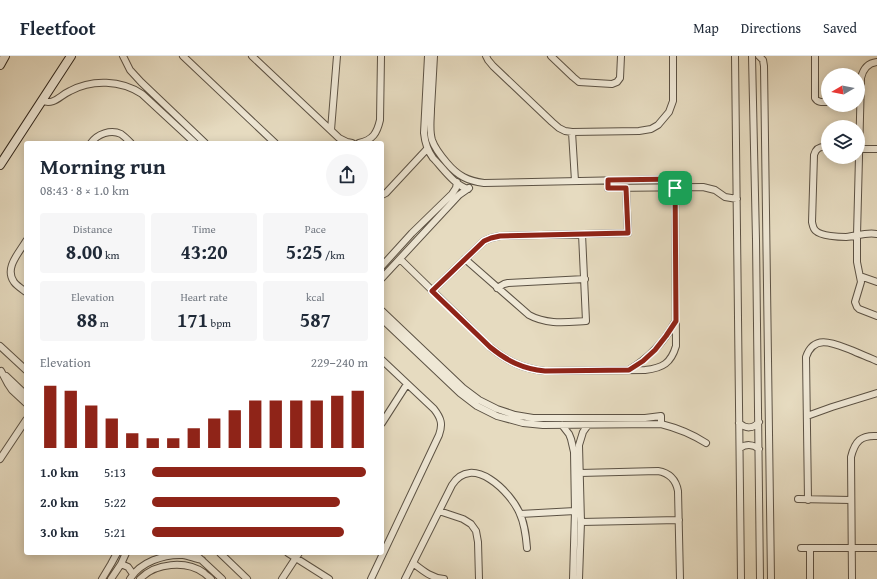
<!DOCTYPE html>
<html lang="en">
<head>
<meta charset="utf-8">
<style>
  :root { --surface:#fff; --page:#f6f6f7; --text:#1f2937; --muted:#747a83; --line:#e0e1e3; --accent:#8f2418 }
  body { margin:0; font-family:"Gentium Book Plus",serif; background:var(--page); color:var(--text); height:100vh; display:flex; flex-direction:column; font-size:15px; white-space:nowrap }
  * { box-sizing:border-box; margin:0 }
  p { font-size:13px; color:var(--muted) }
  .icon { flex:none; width:22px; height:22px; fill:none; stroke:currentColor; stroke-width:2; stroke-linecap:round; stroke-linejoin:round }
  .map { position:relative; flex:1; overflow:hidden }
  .sheet { position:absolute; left:24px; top:85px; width:360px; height:414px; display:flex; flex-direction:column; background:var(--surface); border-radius:4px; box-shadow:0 2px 10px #0003 }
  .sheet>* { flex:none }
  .needle { width:26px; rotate:260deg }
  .tools { position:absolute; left:821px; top:12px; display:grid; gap:8px }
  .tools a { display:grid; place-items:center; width:44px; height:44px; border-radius:50%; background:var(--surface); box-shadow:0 2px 10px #0003; font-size:20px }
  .pin { position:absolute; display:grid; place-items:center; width:34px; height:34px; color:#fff; margin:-17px; border-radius:8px; box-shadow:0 2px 6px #0006 }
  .round { display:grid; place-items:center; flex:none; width:42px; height:42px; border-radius:21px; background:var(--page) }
  .head { display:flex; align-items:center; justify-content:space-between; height:68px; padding:0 16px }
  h1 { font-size:22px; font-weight:600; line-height:30px }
  .stats { display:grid; grid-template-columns:repeat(3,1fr); gap:6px; height:68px; padding:4px 16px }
  .stats div { display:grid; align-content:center; border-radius:4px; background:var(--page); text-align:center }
  .stats b { font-size:20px; font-weight:600 }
  .stats small { font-size:11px; font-weight:400 }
  .stats p { font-size:11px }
  .chart { height:112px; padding:8px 16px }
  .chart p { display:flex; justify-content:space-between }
  .chart svg { width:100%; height:72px; margin-top:4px; stroke:var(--accent); stroke-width:6 }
  ul { padding:0 16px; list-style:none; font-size:13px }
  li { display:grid; grid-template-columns:64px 48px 1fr; align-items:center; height:30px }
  li i { height:10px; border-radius:5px; background:var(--accent) }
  header { display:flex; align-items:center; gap:24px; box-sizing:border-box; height:56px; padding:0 20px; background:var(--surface); border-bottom:1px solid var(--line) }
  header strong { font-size:19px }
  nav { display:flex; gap:22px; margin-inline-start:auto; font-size:14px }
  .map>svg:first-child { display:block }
</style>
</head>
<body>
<header>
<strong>Fleetfoot</strong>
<nav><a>Map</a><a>Directions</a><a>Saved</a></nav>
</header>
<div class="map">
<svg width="877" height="523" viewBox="0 0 877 523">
  <rect width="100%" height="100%" fill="#e6dbc0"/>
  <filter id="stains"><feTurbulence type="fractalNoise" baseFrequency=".005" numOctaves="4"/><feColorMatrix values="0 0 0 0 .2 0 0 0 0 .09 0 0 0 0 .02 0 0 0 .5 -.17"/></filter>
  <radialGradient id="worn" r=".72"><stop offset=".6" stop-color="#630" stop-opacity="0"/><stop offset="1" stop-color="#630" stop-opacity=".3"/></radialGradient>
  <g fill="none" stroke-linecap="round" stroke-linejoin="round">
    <g stroke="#5c5244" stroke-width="8">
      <path id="minor" d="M123 0 130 14 141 26 205 87
        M183 0 275 87
        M252 0 339 82 347 86 352 87
        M428 0 424 77C425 87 427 94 433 102 442 111 455 130 468 133
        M486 0 488 4 493 10 552 66 559 72 565 75 572 76 639 75 651 73 658 69 669 56 673 45V0
        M551 0 573 21 579 26 612 28 617 26 620 22 621 0
        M735 0 741 523
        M752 0 756 184 760 523
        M759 0 763 4 764 10 771 523
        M815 0V42C818 47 822 46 828 46
        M877 6C868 7 863 13 861 22L857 179V206L861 226 855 246 857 251 859 253 877 260
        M42 45C55 49 59 40 70 35 92 23 121 24 142 38L195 87
        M331 74 337 0
        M572 76 575 125
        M91 87C97 78 111 73 121 78 124 80 128 84 131 87
        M359 87C373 84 377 77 380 64L381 0
        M828 91C820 90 816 92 814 99L812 166C813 170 813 173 816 175 821 180 839 181 846 181 857 180 866 176 877 178
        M858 93H877
        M608 125V132L703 131 715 134 725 141 737 143
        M382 139 386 137 427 93
        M26 185C19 197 4 212 14 226 17 230 22 233 26 236
        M400 203 490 291C507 305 523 313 545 315L645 314C663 312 671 307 676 290L675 123 484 127C468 125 458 120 447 107 441 100 435 93 432 84 429 74 431 63 431 53 432 35 433 18 434 0
        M465 203 529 259C547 269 567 266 586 265L582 178
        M382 210 412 177 452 138 456 132 457 126
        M860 220 877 226
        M382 222 459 139 469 132
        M497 232 504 228 508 227 585 223
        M432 235 484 185 491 182 500 180 628 177 626 132
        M382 255 463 332 479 344 497 353 515 359 533 362H645L661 360V368
        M382 263 460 337 477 350 497 360 523 367 543 369 661 368C677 372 692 378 706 387
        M0 290 26 314
        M629 314C649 302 664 286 675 266
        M1 315 8 328 12 334 26 347
        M6 320 26 339
        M807 360 832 351 877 337
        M382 367 407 328
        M739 367C746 373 753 373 759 366
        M562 369 569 378 571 383 574 396 575 455 573 523
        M740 392C746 388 753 388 759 393
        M0 403 26 364
        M580 417 658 415C670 417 676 424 678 435L680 523
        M798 443 851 444
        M808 444 806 301C814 277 835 288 851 294 860 298 868 301 877 305
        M439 455 463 463 471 468 476 475 478 486 479 523
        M520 458 575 455
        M581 466 679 464
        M801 492H877
        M810 492V523
        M194 497 222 523
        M220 497 247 523
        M288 497 329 523
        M413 507C422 514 431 522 444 523
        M121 508 128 511 133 518
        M102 523 111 508 117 497
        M111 523 121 508 126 497
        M130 523C140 506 164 498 183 499 189 500 196 503 202 504
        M140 523C155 507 186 504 204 517 206 519 209 521 211 523
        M282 523 299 497
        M371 523 439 379C443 368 441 362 434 353L382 304
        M405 523 452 429C472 397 511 436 520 458 525 469 526 480 527 492
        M579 523 581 466 579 389 583 376 588 369
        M852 523 851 401C855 385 861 379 877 380"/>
    </g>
    <g stroke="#2e241a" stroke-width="10">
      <path id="secondary" d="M0 9 5 0
        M0 109 71 0"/>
    </g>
    <use href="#minor" stroke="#efe8d6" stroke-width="6"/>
    <use href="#secondary" stroke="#efe8d6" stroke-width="8"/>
  </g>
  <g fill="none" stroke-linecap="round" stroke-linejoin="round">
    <g stroke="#fff" stroke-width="8">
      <path id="route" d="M675 123 676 265 666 280 655 294 643 305 629 314 545 315C523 313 507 305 490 291L432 235 484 185 491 182 500 180 628 177 626 132H608V124Z"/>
    </g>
    <use href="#route" stroke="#8f2418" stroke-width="5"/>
  </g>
  <rect width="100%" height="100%" filter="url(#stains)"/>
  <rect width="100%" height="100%" fill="url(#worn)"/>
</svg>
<div class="tools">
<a><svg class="needle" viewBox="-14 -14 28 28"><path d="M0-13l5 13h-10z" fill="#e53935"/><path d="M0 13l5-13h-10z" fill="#747a83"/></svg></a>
<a><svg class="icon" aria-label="layers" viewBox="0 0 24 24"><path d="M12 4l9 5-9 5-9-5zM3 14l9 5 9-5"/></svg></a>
</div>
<div class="pin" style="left:675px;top:132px;background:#1e9e55"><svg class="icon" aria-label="arrive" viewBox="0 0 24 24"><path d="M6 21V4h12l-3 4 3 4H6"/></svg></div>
<section class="sheet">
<div class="head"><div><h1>Morning run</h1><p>08:43 · 8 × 1.0 km</p></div><a class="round"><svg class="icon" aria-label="share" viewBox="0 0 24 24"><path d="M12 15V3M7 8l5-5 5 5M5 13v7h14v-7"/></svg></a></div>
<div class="stats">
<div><p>Distance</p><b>8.00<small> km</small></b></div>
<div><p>Time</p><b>43:20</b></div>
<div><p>Pace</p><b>5:25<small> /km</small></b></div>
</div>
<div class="stats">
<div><p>Elevation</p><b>88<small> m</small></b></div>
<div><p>Heart rate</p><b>171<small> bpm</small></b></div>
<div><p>kcal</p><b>587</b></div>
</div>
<div class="chart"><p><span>Elevation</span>229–240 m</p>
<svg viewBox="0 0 160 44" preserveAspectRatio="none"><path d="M5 44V6M15 44V9M25 44V18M35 44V26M45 44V35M55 44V38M65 44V38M75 44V32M85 44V26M95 44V21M105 44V15M115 44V15M125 44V15M135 44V15M145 44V12M155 44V9"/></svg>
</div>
<ul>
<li><b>1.0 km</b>5:13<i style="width:99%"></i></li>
<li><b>2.0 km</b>5:22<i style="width:87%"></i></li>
<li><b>3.0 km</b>5:21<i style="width:89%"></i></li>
</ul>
</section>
</div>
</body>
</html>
